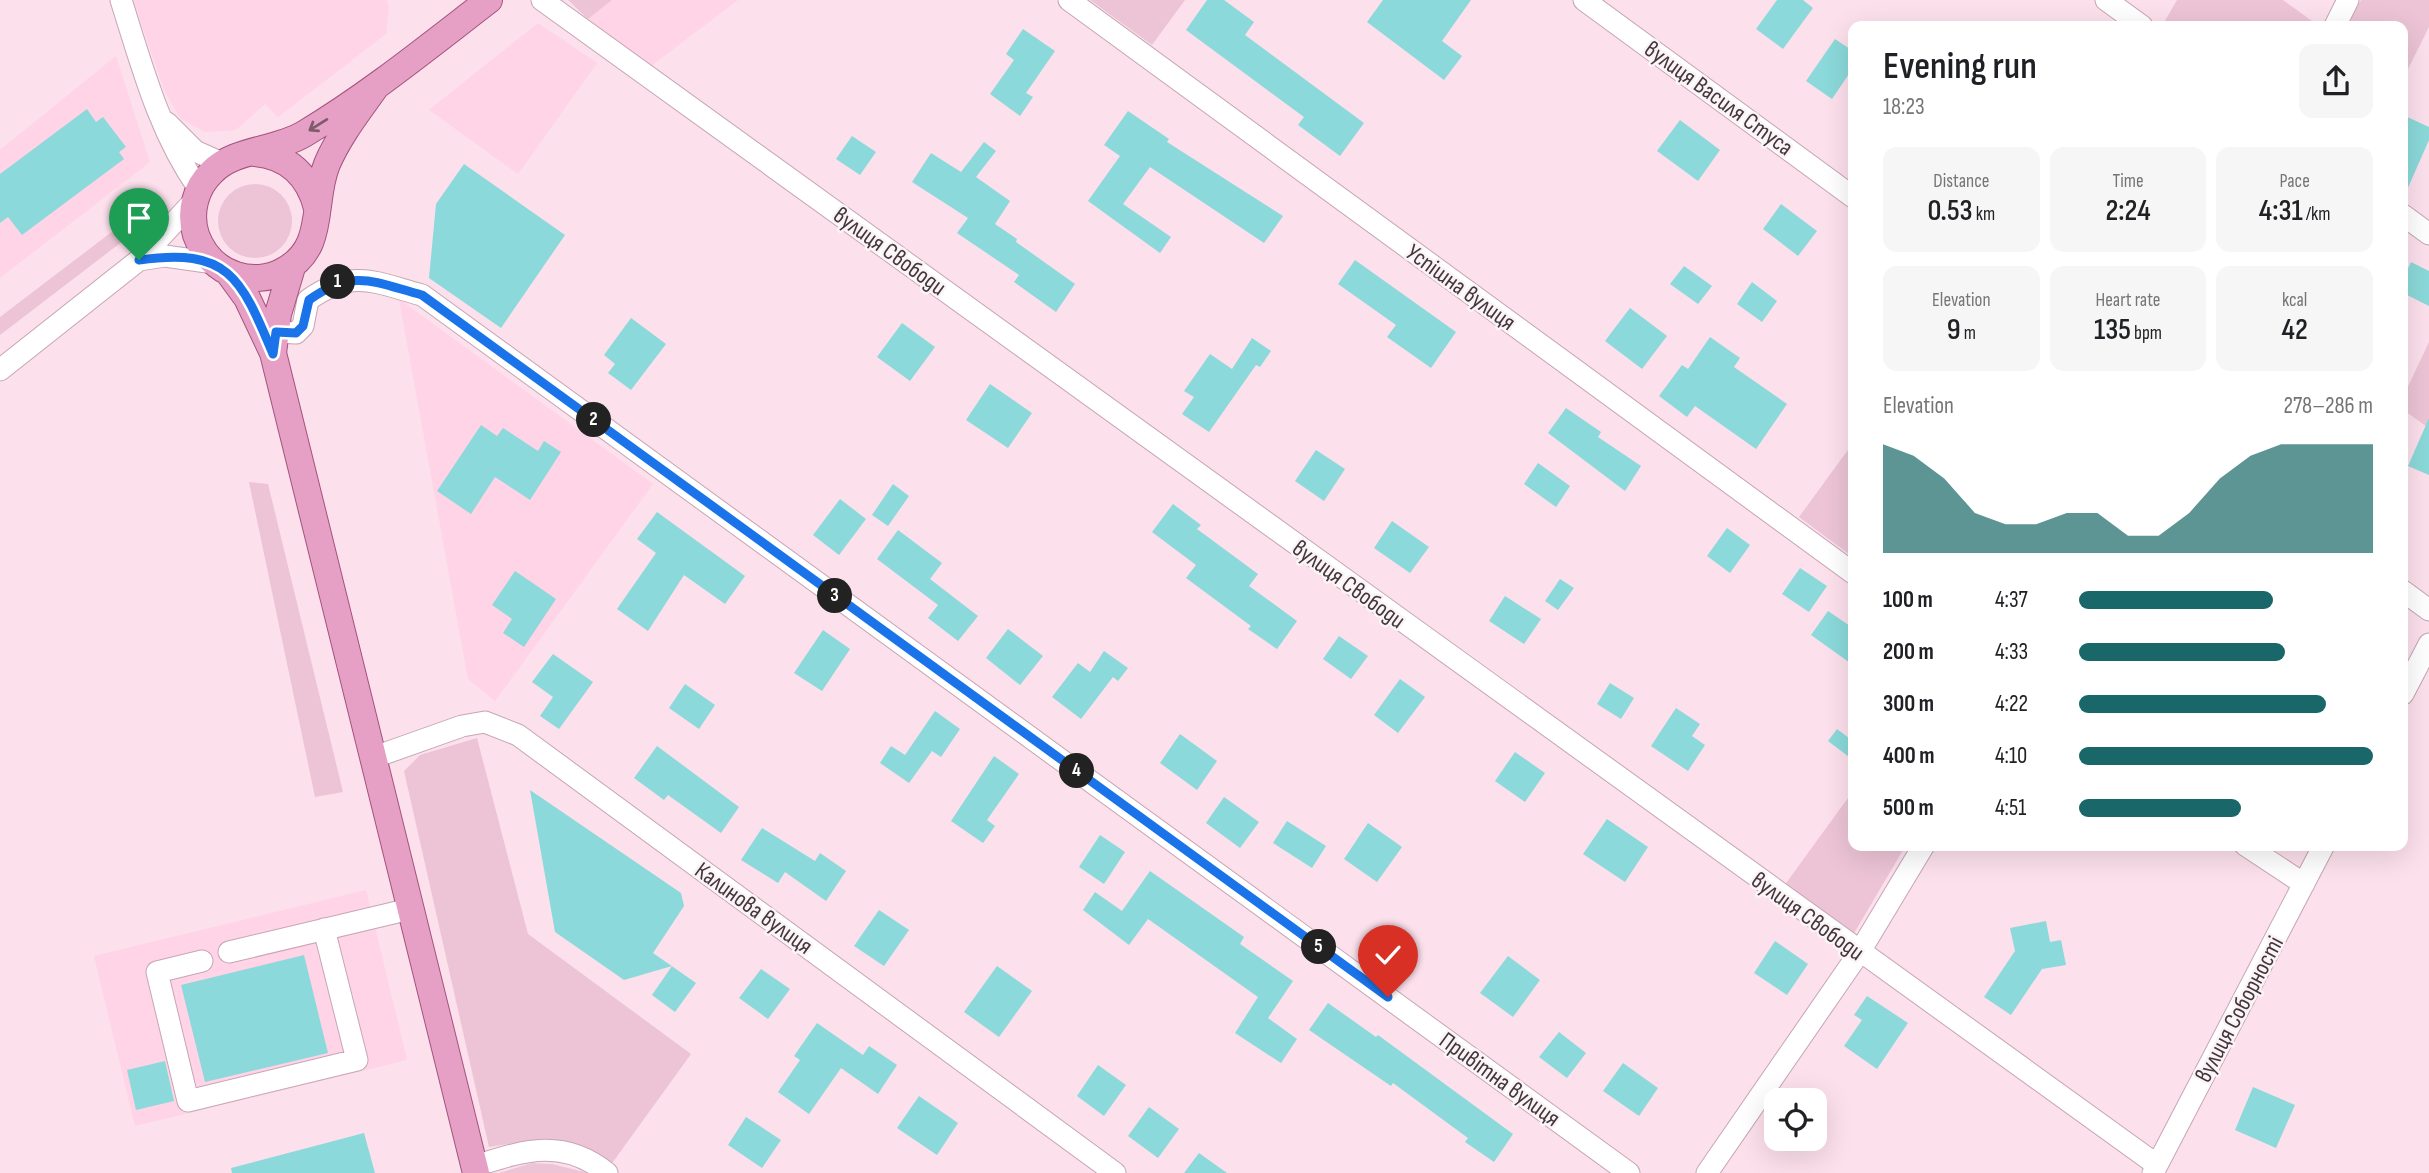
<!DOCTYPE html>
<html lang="en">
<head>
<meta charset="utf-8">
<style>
  :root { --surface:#fff; --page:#f6f6f6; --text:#202124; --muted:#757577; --accent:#196768 }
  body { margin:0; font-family:"Sofia Sans Condensed",sans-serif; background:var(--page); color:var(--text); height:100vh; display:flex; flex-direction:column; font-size:26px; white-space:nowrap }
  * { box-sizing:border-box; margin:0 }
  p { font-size:23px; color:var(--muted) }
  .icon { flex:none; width:38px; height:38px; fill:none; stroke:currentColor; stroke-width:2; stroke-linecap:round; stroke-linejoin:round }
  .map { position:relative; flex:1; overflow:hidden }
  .drawer { position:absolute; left:1848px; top:21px; width:560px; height:830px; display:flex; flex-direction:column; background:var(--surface); border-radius:14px; box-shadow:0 7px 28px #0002 }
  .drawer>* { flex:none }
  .controls { position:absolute; left:1764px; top:1088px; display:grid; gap:14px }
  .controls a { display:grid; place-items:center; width:63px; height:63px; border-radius:14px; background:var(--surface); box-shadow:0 7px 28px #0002; font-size:35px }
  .pin { position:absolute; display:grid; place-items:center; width:60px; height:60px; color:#fff; margin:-72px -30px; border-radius:50% 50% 50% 0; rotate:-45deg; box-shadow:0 0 7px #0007 }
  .pin .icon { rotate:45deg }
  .km { position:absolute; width:35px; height:35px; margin:-18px; border-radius:50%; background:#222; color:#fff; font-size:19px; line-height:35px; text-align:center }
  .round { display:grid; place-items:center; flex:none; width:74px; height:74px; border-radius:14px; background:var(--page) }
  .headline { display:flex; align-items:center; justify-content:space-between; height:119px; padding:0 35px }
  h1 { font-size:38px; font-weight:600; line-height:52px }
  .stats { display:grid; grid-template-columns:repeat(3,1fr); gap:10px; height:119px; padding:7px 35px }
  .stats div { display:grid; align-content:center; border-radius:14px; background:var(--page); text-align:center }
  .stats b { font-size:30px; font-weight:600 }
  .stats small { font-size:19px; font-weight:400 }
  .stats p { font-size:19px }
  .chart { height:196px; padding:14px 35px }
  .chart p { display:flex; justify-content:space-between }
  .chart svg { width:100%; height:126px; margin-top:7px; fill:var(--accent); opacity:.7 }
  ul { padding:0 35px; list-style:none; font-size:23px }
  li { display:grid; grid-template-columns:112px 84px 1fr; align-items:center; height:52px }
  li i { height:18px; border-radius:9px; background:var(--accent) }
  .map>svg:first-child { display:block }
</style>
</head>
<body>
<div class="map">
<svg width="2429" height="1173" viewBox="0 0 2429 1173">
  <rect width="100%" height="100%" fill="#fce0ec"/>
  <path fill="#ffd4e6" d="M133 0H386L389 7 386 34 278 117 265 104 236 130 205 132 180 118 164 90Z
    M612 0H738L651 66 588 19Z
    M538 23 597 63 518 174 429 110Z
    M116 56 150 162 0 278V150Z
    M399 299 653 484 495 701 468 679Z
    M366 890 407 1060 135 1126 94 956Z"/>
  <path fill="#ecc4d5" d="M568 0H612L588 19Z
    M1090 0H1185L1152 45Z
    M2177 0H2283L2319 26H2162Z
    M2361 0H2429V27L2403 79V26H2347Z
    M218 221a37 37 0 1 1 74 0a37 37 0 1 1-74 0Z
    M159 196 164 202 136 231 0 335V317Z
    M2429 342V428L2403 410V397Z
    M1853 443V557L1799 517Z
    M249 482 268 484 343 792 315 797Z
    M477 738 528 934 691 1054 610 1166C579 1133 529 1140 489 1147L404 771 420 755Z
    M1853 791V845H1906L1853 935 1784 886Z
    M532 1163 552 1164 588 1173H499Z"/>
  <path fill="#8bd9da" d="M1207 0H1224L1254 22 1245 35 1364 123 1340 156 1298 125 1304 117 1186 30Z
    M1383 0H1471L1442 41 1462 56 1444 80 1367 22Z
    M1777 0H1803L1813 8 1783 49 1756 29Z
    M1023 29 1055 51 1026 93 1033 97 1020 116 990 94 1014 60 1006 54Z
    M1835 39 1853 51V68L1832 99 1806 81Z
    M87 109 96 122 103 117 126 147 119 152 124 159 22 235 8 217 0 223V174Z
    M1128 111 1169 139 1167 142 1283 216 1264 243 1150 167 1123 204 1171 237 1160 253 1088 201 1120 156 1104 145Z
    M2403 115 2429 127V140L2403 199Z
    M1680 120 1720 150 1698 181 1657 151Z
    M852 136 876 152 860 175 836 159Z
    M984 142 996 151 976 177 1010 201 995 224 1017 239 1016 242 1075 284 1056 312 1014 282 1019 275 957 233 968 218 912 182 931 153 961 172Z
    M464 164 565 235 501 328 429 278 436 204Z
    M1781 204 1817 231 1798 256 1763 229Z
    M1355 260 1456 332 1431 368 1387 337 1396 325 1338 284Z
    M2411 262 2429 271V306L2403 293V279Z
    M1684 266 1712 286 1698 304 1670 284Z
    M1752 282 1777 301 1762 322 1737 304Z
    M1630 308 1667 336 1642 369 1605 341Z
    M631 318 666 344 631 390 608 373 615 364 604 355Z
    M902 323 935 347 910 381 877 357Z
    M1710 337 1740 358 1734 367 1787 404 1756 449 1695 406 1687 417 1659 396 1682 365 1688 369Z
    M1252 338 1271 351 1260 367 1256 365 1209 432 1182 414 1194 397 1184 391 1210 354 1232 369Z
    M990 384 1032 413 1008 448 966 420Z
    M1566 408 1601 432 1598 437 1641 466 1625 491 1548 433Z
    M2429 418V475L2408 466Z
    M481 425 497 436 503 428 538 451 544 441 561 452 530 500 495 477 471 514 437 491Z
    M1316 450 1345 469 1324 501 1295 481Z
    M1538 463 1570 486 1556 507 1524 484Z
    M893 484 909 496 888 526 872 515Z
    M840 499 866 519 839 555 813 535Z
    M1173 504 1201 525 1197 529 1258 574 1249 586 1297 621 1277 649 1248 629 1251 626 1186 578 1196 565 1152 532Z
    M657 512 745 576 725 604 684 575 648 631 617 609 656 553 637 539Z
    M1392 521 1429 547 1410 573 1374 548Z
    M1727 528 1750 545 1730 573 1707 556Z
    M898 530 942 563 930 579 978 616 958 641 928 618 938 605 877 559Z
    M1800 568 1827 586 1809 612 1782 594Z
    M515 571 556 599 524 647 503 633 512 619 492 605Z
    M1560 579 1574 588 1558 610 1545 601Z
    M1505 596 1541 619 1524 644 1489 621Z
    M1828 611 1853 628V665L1811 635Z
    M1008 629 1043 656 1020 685 986 658Z
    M823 630 850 649 822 691 794 673Z
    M1339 636 1368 656 1351 679 1323 659Z
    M1104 651 1128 668 1118 681 1113 677 1081 719 1052 697 1078 663 1090 672Z
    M553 654 593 682 559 729 540 716 553 697 532 682Z
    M1400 679 1425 697 1398 733 1374 715Z
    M1610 683 1634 698 1621 719 1597 704Z
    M685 684 715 705 699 729 669 708Z
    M1676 708 1700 724 1692 736 1705 745 1688 771 1651 746Z
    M935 711 960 729 941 757 932 751 909 783 880 763 891 746 905 755Z
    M1837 729 1853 741V760L1828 741Z
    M1180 734 1217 761 1197 790 1160 763Z
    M657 746 739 807 721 833 668 795 664 800 634 778Z
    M1515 752 1545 773 1525 802 1495 781Z
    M994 756 1019 774 987 820 995 826 983 843 951 821Z
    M530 790 681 893 684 906 653 953 696 983 675 1012 652 995 672 966 624 980 555 932Z
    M1224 797 1259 822 1240 848 1206 823Z
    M1607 819 1648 847 1625 882 1583 854Z
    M1287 821 1326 846 1312 868 1273 843Z
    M1368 823 1402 847 1377 882 1344 859Z
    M762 828 815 861 820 853 846 871 826 901 785 872 778 883 741 860Z
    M1100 835 1125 852 1104 884 1079 867Z
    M1150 871 1244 937 1240 944 1293 981 1268 1018 1297 1039 1281 1063 1235 1033 1258 997 1148 919 1129 945 1083 910 1095 892 1122 911Z
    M879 910 909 930 884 966 854 946Z
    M2046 921 2050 942 2061 940 2066 965 2042 969 2011 1015 1984 997 2015 951 2010 928Z
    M1775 941 1808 964 1787 995 1754 973Z
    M304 955 328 1053 205 1082 181 985Z
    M1508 956 1540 980 1513 1017 1480 993Z
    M997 966 1032 991 999 1037 964 1012Z
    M761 969 790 989 768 1019 739 998Z
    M1867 996 1908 1023 1877 1069 1844 1046 1862 1020 1854 1015Z
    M1328 1003 1376 1037 1378 1035 1513 1134 1494 1162 1465 1142 1468 1138 1393 1083 1391 1086 1309 1030Z
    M817 1023 863 1055 869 1046 897 1065 878 1094 841 1068 809 1114 778 1092 800 1060 794 1056Z
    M1559 1032 1586 1053 1567 1078 1539 1057Z
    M165 1061 174 1101 136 1110 127 1070Z
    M1623 1063 1658 1088 1639 1116 1603 1091Z
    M1098 1065 1126 1085 1104 1116 1077 1096Z
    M2253 1087 2295 1105 2276 1148 2235 1130Z
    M919 1096 958 1123 937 1155 897 1128Z
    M1149 1107 1179 1129 1158 1158 1128 1136Z
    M746 1117 781 1140 762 1168 728 1145Z
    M364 1133 375 1173H232L231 1168Z
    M1199 1153 1227 1173H1184Z"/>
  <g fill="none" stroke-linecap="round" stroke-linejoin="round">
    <g stroke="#c6a5b4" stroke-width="23">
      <path id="minor" d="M121 0C142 66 159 132 199 189
        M542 0 2157 1165
        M1069 0 1853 573
        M1584 0 1853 197
        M2106 0 2142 26
        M2335 26 2348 0
        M167 123 195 151 222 163
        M2403 215 2429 234
        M139 260 165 256 214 263
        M276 332 296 333 303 326 308 300C354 268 373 282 422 295L1629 1173
        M0 370 139 260 195 200
        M2403 591 2429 610
        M2403 694 2429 644
        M372 758 462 726 485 722 518 735 1115 1173
        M2245 845 2304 884
        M229 952 410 909
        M202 961 157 972 188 1101 357 1060 324 929
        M475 1166C523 1151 562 1137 607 1173
        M1707 1173 1859 953 1924 845
        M2153 1173 2324 845"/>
    </g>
    <g stroke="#a4527c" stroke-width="28">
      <path id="major" d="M375 88C358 112 339 136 327 164 311 203 327 248 283 271 269 279 251 280 236 275 217 269 203 254 196 235 189 213 195 188 212 172 234 149 275 151 304 134 369 95 428 47 489 0
        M255 153C289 156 309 176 317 208
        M228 272 247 298 273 353 476 1173
        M273 353 278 314 292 267"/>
    </g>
    <use href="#minor" stroke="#fff" stroke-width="21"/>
    <use href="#major" stroke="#e7a0c5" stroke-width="26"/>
  </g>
  <defs><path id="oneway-shaft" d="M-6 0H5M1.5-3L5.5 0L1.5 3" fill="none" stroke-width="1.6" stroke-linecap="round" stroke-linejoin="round" transform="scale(1.75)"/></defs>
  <use stroke="#7d5c6c" href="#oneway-shaft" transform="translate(318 125) rotate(148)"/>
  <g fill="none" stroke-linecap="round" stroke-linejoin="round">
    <g stroke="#fff" stroke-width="14">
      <path id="route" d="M139 260C229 247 241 278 273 354L276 332 296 333 303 326 309 300C354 268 373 282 422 295L1388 997"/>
    </g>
    <use href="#route" stroke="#1a73e8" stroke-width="9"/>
  </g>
  <g text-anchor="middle" stroke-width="5" stroke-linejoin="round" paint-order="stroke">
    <g font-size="24" fill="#44373c" stroke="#fbf4f7">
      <text transform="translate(1719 98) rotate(36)" y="8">вулиця Василя Стуса</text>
      <text transform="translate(890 251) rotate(36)" y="8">вулиця Свободи</text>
      <text transform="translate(1461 287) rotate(36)" y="8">Успішна вулиця</text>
      <text transform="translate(1349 584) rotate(36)" y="8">вулиця Свободи</text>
      <text transform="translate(754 908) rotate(36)" y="8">Калинова вулиця</text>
      <text transform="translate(1808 916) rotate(36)" y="8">вулиця Свободи</text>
      <text transform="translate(2239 1009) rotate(-62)" y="8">вулиця Соборності</text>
      <text transform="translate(1500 1079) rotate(36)" y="8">Привітна вулиця</text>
    </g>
  </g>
</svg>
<div class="controls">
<a><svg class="icon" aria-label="locate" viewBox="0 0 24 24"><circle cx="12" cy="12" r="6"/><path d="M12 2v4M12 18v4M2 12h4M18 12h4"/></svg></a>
</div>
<div class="pin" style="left:139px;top:260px;background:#1e9e55"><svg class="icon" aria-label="arrive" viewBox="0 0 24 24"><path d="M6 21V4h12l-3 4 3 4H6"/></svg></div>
<div class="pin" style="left:1388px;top:997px;background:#d93025"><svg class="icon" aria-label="check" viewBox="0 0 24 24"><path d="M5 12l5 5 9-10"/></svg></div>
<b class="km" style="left:338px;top:282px">1</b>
<b class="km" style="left:594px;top:420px">2</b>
<b class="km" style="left:835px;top:596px">3</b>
<b class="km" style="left:1077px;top:771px">4</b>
<b class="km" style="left:1319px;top:947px">5</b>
<section class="drawer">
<div class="headline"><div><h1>Evening run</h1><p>18:23</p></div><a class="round"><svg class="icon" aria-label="share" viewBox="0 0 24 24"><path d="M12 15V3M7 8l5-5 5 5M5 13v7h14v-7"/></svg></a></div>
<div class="stats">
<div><p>Distance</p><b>0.53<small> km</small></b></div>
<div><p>Time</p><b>2:24</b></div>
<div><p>Pace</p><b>4:31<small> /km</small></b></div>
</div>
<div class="stats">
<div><p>Elevation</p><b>9<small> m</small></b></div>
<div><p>Heart rate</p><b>135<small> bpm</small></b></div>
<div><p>kcal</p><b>42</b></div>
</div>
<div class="chart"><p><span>Elevation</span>278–286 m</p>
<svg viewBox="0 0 160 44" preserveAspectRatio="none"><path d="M0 44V6L10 10L20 18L30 30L40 34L50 34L60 30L70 30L80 38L90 38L100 30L110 18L120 10L130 6L140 6L150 6L160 6V44z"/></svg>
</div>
<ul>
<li><b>100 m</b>4:37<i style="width:66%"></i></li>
<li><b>200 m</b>4:33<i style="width:70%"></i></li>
<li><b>300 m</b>4:22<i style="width:84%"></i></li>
<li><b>400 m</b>4:10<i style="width:100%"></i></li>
<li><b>500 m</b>4:51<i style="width:55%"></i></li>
</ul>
</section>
</div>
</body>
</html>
